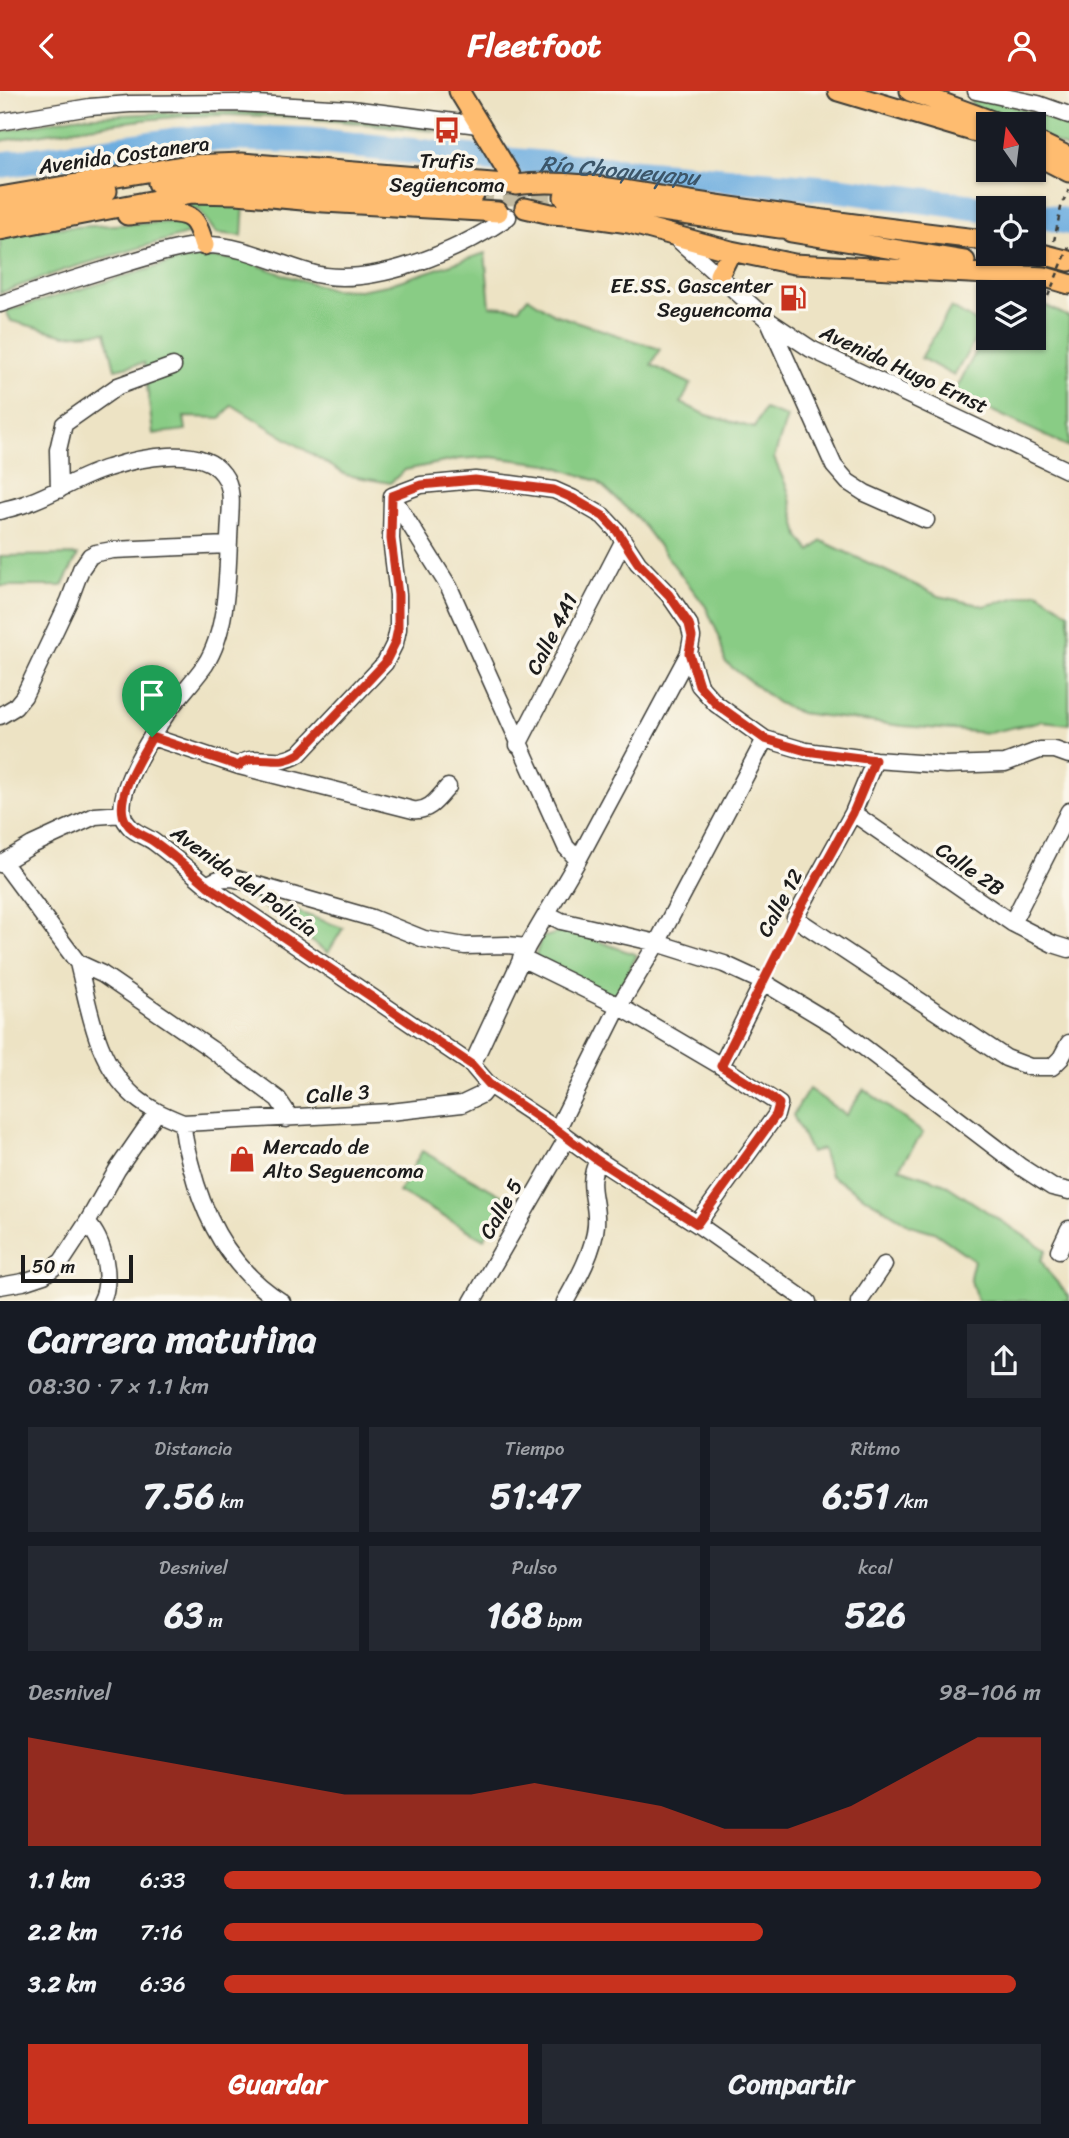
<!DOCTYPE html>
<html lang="es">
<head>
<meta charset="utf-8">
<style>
  :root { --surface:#171b24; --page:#242831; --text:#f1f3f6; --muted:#9ea1a6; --accent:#c8321e }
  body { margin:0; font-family:Sriracha,sans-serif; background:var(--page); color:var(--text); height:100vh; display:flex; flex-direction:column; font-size:26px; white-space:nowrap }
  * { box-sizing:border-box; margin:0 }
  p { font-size:23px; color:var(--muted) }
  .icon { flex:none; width:38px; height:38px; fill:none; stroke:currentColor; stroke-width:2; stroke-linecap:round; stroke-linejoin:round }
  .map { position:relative; height:1210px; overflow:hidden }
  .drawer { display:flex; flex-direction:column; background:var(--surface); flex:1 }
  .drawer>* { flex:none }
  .needle { width:46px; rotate:346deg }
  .tools { position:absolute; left:976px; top:21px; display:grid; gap:14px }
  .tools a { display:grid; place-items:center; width:70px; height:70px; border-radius:0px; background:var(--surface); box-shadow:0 2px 5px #0004; font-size:35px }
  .scale { position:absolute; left:21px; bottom:18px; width:112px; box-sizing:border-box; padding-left:7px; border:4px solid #1c1c1c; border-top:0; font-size:19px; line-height:24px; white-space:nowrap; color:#1c1c1c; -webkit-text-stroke:5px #fbf7ec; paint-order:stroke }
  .pin { position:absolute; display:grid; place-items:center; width:60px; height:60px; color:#fff; margin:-72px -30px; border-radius:50% 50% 50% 0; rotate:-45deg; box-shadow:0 0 7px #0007 }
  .pin .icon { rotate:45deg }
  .round { display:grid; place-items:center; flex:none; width:74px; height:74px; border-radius:0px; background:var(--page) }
  .head { display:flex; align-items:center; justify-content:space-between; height:119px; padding:0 28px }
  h1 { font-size:38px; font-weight:700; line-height:52px }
  .figures { display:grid; grid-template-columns:repeat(3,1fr); gap:10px; height:119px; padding:7px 28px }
  .figures div { display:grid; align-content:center; border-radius:0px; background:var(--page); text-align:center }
  .figures b { font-size:35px; font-weight:700 }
  .figures small { font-size:19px; font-weight:400 }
  .figures p { font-size:19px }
  .chart { height:196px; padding:14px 28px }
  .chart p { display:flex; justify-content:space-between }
  .chart svg { width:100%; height:126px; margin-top:7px; fill:var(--accent); opacity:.7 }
  .primary-button { display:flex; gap:14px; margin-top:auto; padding:14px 28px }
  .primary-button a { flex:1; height:80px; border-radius:0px; background:var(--accent); color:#fff; font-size:28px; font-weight:700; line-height:80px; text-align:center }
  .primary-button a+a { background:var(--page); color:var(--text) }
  ul { padding:0 28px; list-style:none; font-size:23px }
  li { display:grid; grid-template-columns:112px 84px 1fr; align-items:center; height:52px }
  li i { height:18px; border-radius:9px; background:var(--accent) }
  header { display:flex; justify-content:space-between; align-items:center; height:91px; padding:0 28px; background:var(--accent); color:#fff; font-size:32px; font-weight:700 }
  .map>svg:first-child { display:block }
</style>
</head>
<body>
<header><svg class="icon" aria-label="back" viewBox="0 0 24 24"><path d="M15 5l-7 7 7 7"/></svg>Fleetfoot<svg class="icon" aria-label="person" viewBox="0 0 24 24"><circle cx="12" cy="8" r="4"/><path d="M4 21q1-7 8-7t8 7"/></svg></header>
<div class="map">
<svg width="1069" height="1211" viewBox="0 0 1069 1211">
  <rect width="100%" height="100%" fill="#fbf7ec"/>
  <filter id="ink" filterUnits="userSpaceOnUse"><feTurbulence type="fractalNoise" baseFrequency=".0143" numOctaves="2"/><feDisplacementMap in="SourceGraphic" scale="14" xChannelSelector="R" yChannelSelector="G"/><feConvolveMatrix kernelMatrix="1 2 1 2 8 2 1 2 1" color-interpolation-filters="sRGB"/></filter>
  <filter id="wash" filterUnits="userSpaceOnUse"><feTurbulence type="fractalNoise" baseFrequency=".00686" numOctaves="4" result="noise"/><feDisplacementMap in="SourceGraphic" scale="28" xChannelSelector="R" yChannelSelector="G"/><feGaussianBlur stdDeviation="1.57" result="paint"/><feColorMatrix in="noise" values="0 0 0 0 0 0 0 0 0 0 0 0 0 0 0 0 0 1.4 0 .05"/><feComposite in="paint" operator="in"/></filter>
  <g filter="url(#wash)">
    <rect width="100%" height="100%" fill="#ede3c4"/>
    <path fill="#89cc85" stroke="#527450" stroke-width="2" d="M975 6 1006 13 1069 33V58L1034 42V33H1015L978 17 971 12V9Z
      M213 20 282 22 411 34 444 41C371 34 296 24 222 24 147 25 73 38 0 50V41L74 26Z
      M244 110 242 145 216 142 199 119 138 117 189 111Z
      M175 131 186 134 190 142 64 179 0 202V146L52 137Z
      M485 162 490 215 519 217 528 206 554 223 660 258 651 274 691 293 681 312 707 324 754 337 764 318 787 326 774 367 788 399 799 445 810 460 822 450 939 505 984 515 1038 501 1069 522V633L1041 630 989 642 903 635 800 622 778 612 725 571 719 545 706 516 637 427 597 390 548 373 491 366 459 368 405 379 390 392 346 384 232 314 221 327 184 326 186 339 153 343 144 272 115 278 106 241 65 244 11 230 6 220 180 169 206 166 244 169 287 185 332 198 359 199 387 194Z
      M1034 209 1069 226V356L954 302 989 236V247H1034Z
      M951 216 983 235 954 285 921 267Z
      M78 464 62 495H0V465Z
      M243 801 343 837 328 862Z
      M567 839 637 864 614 909 535 867 541 847Z
      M809 998 846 1024 864 998 923 1042 899 1077 943 1092 1046 1159 1041 1169 1048 1181 1069 1205V1210H977L970 1186 974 1169 934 1141 910 1134 830 1084 822 1058 811 1062 793 1024Z
      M422 1060 506 1107 484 1148 399 1101Z"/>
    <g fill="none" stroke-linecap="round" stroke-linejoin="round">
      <g stroke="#6bacdf" stroke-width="26">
        <path id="s1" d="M0 74 180 49 226 47 305 49 470 66 842 99 989 118"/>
        <path d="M1034 123 1069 131"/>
      </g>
    </g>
  </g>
  <g filter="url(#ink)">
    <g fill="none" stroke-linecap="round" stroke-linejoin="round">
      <path stroke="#c3bba2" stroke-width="19" stroke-dasharray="19 10" stroke-linecap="butt" d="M474 104 564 106"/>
      <g stroke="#3b3a35" stroke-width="19">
        <path id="minor" d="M976 0 1038 13 1069 24
          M0 31 90 16 130 13 236 12 351 18 478 34
          M674 145 769 230 811 258 1069 380
          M0 213C42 198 84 185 127 172 150 165 181 155 205 154 242 154 273 171 308 181 367 200 459 160 508 126
          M769 230 834 375 848 391 865 402 926 429
          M59 399 58 359 64 333 118 295 173 275
          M392 405 421 394 475 389 511 393 554 399 572 407 603 425 617 440 638 472 669 504 689 533 692 546 689 562 699 594 716 613 765 648 806 660 875 669 946 674 1005 672 1040 659H1055L1069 664
          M392 405 449 496 566 756 578 769
          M0 420C10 417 21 415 30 411 57 401 81 385 108 377 138 367 201 353 223 383 233 396 231 414 230 429 227 473 230 536 205 574 195 588 183 601 172 615 155 639 117 695 123 724 124 729 128 734 132 738 138 743 147 746 154 751 173 765 190 780 208 795L472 974 489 994 557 1039 598 1069 697 1133 808 1211
          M0 625 15 616 24 605 69 510 81 478 90 465 96 462 113 459 228 454
          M152 646 239 675 413 719C430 721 438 707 448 696
          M518 654 623 451
          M875 669 853 722 795 827 1006 967 1030 976H1052L1061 967 1069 952
          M239 675C249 663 269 671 283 669 289 668 294 666 299 663L385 572 395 552 398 538V504L391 448 392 405
          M853 722 1012 832 1053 853 1069 858
          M3 771 78 872 102 883 211 958 278 1008 286 1020V1028
          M0 773 32 754 95 725 123 723
          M208 795C215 787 222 787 233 787L372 827 424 848 465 855 507 854 527 856
          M547 823 561 830 657 852 724 873 763 891 836 935 1021 1076 1052 1096 1069 1100
          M1012 832 1069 720
          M521 867 619 915 721 975 779 1013 776 1024 697 1133
          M78 872C90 920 96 972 135 1006 149 1018 166 1025 183 1032L390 1021 462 1013 481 1004 489 994
          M472 974 527 856 578 769 689 562
          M721 975 763 891
          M183 1032C183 1047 187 1060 191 1075 205 1130 232 1180 282 1211
          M557 1039 619 915 657 852 765 648
          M87 1132C104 1149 113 1189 101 1211
          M1059 1159 1069 1138
          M0 1195 23 1191 44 1184 62 1170 87 1132 117 1079 157 1021
          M472 1211 567 1047
          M565 1211C578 1188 594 1160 596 1134 598 1109 585 1095 598 1069
          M859 1211 884 1174"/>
      </g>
      <g stroke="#3b3a35" stroke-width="23">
        <path id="major" d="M459 0 510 84 511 93
          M838 0 989 45
          M910 0 1000 33
          M1034 49 1069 66
          M1034 63 1069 81
          M158 92 195 87 248 89 474 104
          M516 94C571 86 641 103 696 111 790 125 883 137 976 148L989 151
          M0 106 188 74 242 72 505 93
          M564 106 780 137 807 138
          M525 117 551 123 580 125 629 132 731 160 794 173 1045 186 1069 193
          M0 122 107 100
          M127 124C143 123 181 116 193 129 199 135 201 146 204 154
          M0 139 192 102 237 103 324 111 498 121
          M791 141 965 170
          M1034 161 1069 170
          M719 184 731 160"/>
      </g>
      <path stroke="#3b3a35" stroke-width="2.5" stroke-dasharray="5 5" stroke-linecap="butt" d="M1054 150 1062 112 1069 99
        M770 877 789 839"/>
      <use href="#minor" stroke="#fff" stroke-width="16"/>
      <use href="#major" stroke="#febc70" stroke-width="19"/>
      <path stroke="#3b3a35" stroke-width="2.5" stroke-dasharray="5 5" stroke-linecap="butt" d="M1048 205 1069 156"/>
    </g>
  </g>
  <g fill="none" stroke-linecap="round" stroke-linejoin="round" filter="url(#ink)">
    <g stroke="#fff" stroke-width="14">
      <path id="route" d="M475 389 554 399 572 407 603 425 617 440 638 472 669 504 689 533 692 546 689 562 699 594 716 613 765 648 806 660 875 669 853 722 795 827 721 975 772 1007 779 1013 776 1024 697 1133 597 1069 557 1039 489 993 472 974 208 795C190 779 172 763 153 750 144 744 132 741 126 731 112 709 141 666 152 646L239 675C249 663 269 671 283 669 289 668 294 666 299 663L385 572 395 552 398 538V504L391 448 392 405 421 394Z"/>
    </g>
    <use href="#route" stroke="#c8321e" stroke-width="9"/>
  </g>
  <defs>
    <g id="bus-bare" transform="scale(2.1)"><path d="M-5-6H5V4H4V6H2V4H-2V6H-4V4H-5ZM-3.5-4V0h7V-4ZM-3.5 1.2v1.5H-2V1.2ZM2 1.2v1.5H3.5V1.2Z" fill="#c8321e" stroke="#fbf7ec" stroke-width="2.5" paint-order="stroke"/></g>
    <g id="fuel-bare" transform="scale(2.1)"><path d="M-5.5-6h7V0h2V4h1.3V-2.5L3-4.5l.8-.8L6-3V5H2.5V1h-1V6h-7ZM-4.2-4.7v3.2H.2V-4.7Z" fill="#c8321e" stroke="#fbf7ec" stroke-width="2.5" paint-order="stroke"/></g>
    <g id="shop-bare" transform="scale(2.1)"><path d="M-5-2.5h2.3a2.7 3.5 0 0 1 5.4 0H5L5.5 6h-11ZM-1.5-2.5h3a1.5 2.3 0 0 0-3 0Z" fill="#c8321e" stroke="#fbf7ec" stroke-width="2.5" paint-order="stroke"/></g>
  </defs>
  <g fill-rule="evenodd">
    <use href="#bus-bare" x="447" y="39"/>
    <use href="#fuel-bare" x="793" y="207"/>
    <use href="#shop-bare" x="242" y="1068"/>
  </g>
  <g text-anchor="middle" stroke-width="7" stroke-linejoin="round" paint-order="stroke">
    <g font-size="21" fill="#1c1c1c" stroke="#fbf7ec">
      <text transform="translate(124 64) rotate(-8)" y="7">Avenida Costanera</text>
      <text transform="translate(904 278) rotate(25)" y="7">Avenida Hugo Ernst</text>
      <text transform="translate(552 543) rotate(-63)" y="7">Calle 4A1</text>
      <text transform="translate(970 778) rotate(35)" y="7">Calle 2B</text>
      <text transform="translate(244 790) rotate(36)" y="7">Avenida del Policía</text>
      <text transform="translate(780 812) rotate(-62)" y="7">Calle 12</text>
      <text transform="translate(338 1003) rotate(-4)" y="7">Calle 3</text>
      <text transform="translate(501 1118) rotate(-60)" y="7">Calle 5</text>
    </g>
    <g font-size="21" fill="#1c1c1c" stroke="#fbf7ec">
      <text x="447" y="77">Trufis<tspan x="447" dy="24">Següencoma</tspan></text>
      <text x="772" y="202" text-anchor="end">EE.SS. Gascenter<tspan x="772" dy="24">Seguencoma</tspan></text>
      <text x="263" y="1063" text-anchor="start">Mercado de<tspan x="263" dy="24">Alto Seguencoma</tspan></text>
    </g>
    <g font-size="23" font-style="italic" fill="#3c566a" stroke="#fbf7ec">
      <text dy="8" stroke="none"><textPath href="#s1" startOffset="623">Río Choqueyapu</textPath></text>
    </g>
  </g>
</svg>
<div class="tools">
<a><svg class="needle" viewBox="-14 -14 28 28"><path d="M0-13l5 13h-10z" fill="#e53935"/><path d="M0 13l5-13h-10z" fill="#9ea1a6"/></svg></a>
<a><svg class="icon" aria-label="locate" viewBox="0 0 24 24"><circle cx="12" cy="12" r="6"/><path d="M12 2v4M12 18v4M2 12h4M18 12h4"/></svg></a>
<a><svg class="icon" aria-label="layers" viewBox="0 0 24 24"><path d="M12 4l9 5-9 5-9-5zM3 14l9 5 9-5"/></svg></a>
</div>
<div class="scale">50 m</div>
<div class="pin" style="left:152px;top:646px;background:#1e9e55"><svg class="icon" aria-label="arrive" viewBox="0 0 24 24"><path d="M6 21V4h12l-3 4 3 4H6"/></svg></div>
</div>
<section class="drawer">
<div class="head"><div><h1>Carrera matutina</h1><p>08:30 · 7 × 1.1 km</p></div><a class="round"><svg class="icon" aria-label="share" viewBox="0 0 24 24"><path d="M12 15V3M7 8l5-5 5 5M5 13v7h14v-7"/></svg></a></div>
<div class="figures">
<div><p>Distancia</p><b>7.56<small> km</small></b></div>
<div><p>Tiempo</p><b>51:47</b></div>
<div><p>Ritmo</p><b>6:51<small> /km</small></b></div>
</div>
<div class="figures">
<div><p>Desnivel</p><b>63<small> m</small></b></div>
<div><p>Pulso</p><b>168<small> bpm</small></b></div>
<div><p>kcal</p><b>526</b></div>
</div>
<div class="chart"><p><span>Desnivel</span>98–106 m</p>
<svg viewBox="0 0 160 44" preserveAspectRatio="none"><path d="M0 44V6L10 10L20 14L30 18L40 22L50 26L60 26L70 26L80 22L90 26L100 30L110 38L120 38L130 30L140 18L150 6L160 6V44z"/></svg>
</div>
<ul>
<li><b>1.1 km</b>6:33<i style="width:100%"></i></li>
<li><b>2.2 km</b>7:16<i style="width:66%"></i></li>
<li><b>3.2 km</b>6:36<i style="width:97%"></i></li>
</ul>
<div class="primary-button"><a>Guardar</a><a>Compartir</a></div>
</section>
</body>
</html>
